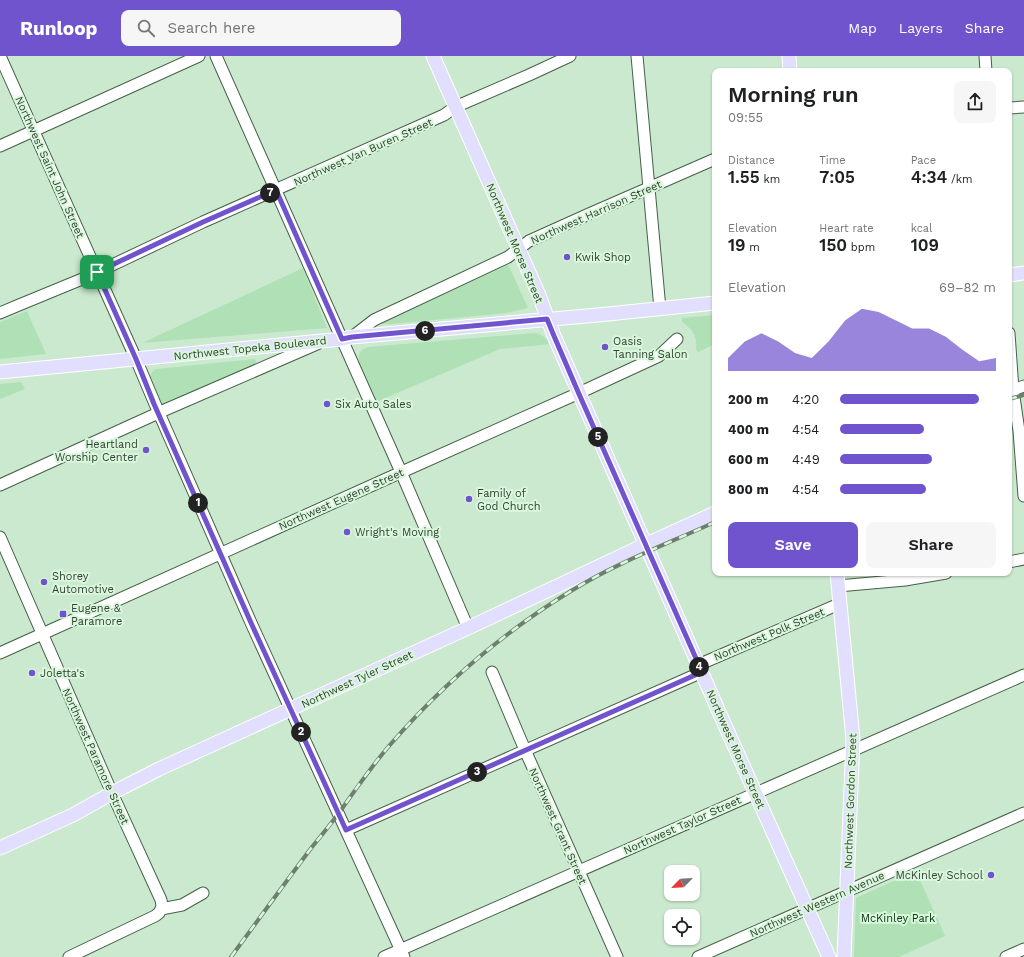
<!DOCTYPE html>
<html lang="en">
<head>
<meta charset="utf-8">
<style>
  :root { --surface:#fff; --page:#f6f6f6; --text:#202124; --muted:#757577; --accent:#6f54ce }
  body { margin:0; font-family:"Work Sans",sans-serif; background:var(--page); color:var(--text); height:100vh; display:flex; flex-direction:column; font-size:15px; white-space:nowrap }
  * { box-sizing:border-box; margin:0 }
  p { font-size:13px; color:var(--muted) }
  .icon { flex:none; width:22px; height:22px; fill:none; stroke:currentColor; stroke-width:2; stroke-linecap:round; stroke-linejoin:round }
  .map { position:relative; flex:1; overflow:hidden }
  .panel { position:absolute; left:712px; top:12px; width:300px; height:508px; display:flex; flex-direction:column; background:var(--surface); border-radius:8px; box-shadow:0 1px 3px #0004 }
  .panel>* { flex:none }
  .needle { width:26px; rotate:246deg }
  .fabs { position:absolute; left:664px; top:809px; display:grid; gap:8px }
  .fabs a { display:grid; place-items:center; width:36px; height:36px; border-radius:8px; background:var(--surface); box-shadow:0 1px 3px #0004; font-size:20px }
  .pin { position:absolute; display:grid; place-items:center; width:34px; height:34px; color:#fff; margin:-17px; border-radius:8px; box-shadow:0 2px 6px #0006 }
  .km { position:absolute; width:20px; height:20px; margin:-10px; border-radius:50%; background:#222; color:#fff; font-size:11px; line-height:20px; text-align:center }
  .round { display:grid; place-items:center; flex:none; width:42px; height:42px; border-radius:8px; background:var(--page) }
  .summary { display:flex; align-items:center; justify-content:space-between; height:68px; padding:0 16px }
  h1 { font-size:22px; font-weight:600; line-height:30px }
  .stats { display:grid; grid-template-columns:repeat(3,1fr); gap:6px; height:68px; padding:4px 16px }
  .stats div { display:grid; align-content:center }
  .stats b { font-size:17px; font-weight:600 }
  .stats small { font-size:11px; font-weight:400 }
  .stats p { font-size:11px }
  .chart { height:112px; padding:8px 16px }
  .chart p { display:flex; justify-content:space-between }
  .chart svg { width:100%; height:72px; margin-top:4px; fill:var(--accent); opacity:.7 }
  .action { display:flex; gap:8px; margin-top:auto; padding:8px 16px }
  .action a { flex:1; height:46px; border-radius:8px; background:var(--accent); color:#fff; font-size:16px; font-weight:600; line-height:46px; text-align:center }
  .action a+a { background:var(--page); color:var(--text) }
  ul { padding:0 16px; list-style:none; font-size:13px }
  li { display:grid; grid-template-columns:64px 48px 1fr; align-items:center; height:30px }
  li i { height:10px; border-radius:5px; background:var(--accent) }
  header { display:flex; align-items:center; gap:24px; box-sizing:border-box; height:56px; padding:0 20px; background:var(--accent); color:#fff }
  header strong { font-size:19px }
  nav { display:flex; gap:22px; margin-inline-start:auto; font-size:14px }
  .search { width:280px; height:36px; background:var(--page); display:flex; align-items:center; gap:10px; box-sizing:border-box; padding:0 14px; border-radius:8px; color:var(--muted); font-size:15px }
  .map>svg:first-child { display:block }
</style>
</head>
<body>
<header>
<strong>Runloop</strong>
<div class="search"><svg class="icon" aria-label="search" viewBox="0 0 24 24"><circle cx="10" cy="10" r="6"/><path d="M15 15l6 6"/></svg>Search here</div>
<nav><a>Map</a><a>Layers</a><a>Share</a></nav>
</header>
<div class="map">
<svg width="1024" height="901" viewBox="0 0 1024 901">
  <rect width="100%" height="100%" fill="#cbe9ce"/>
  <path fill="#b0e1b6" d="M508 208 528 252 507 257 391 268H374Z
    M303 212 327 272 142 287Z
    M27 255 46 298 0 303V266Z
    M715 259V288L698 296 696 293C698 280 692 273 682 266V262Z
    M535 277C543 279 546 282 551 288L500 293 376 346C372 337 356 307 359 299 360 294 364 293 368 291Z
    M255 303 256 305V308L255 309 162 349 160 348 150 321C151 317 152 315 156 313Z
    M21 326 25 333 0 343V328Z
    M916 815 945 880 899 901H854L856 842Z"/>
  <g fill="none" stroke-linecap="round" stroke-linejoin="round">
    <g stroke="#456048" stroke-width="13">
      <path id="minor" d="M0 0 136 303 155 348 252 569 404 901
        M216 0 401 416 468 572
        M637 0 660 253
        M985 0 986 15
        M1009 52 1024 51
        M0 90 199 0
        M0 257 19 249 87 221 203 166 444 59 455 51 529 19 570 0
        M1009 277 1013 334 1019 375 1024 440
        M352 281 374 264 508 201 529 185 589 158 715 103
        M1013 334 1024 330
        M0 429 167 353 317 288
        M0 481 112 737 161 844 162 849 161 853
        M1009 506 1024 503
        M838 530 905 524 946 517
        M0 597 395 419 579 337 659 300 677 283
        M698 609 839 548
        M492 616 525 694 617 901
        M346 774 702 616
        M69 901 155 860 159 857 161 853 182 849 203 837
        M384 901 1024 619
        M698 901 1024 757
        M1006 901 1024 893"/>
    </g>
    <g stroke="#fff" stroke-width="15">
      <path id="major" d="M433 0 539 239 554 280 579 337 723 665 829 901
        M789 0 790 15
        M1009 219 1024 217
        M0 316 342 283 352 281 598 259 715 247
        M837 517 853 683 844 901
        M0 792 73 759 112 737 159 713 468 572 638 492 715 457"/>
    </g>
    <use href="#minor" stroke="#fff" stroke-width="11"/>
    <use href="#major" stroke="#e2dffe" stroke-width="13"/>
    <g stroke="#6d806f" stroke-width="4">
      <path id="rail" d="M1009 343 1024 339
        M231 901C258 864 285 827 312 791 321 780 330 769 339 757 355 734 371 711 389 690 441 630 502 577 571 535 616 507 667 488 715 466"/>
    </g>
    <use href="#rail" stroke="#d8f7db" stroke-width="2.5" stroke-dasharray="8" stroke-linecap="butt"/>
  </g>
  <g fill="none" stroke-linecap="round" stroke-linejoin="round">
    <g stroke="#fff" stroke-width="8">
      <path id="route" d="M276 134 342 283 352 281 547 263 554 280 579 338 702 616 346 774 252 569 154 348 136 303 97 216 203 166Z"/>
    </g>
    <use href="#route" stroke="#6f54ce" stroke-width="5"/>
  </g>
  <g fill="#6f54ce" stroke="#d8f7db" stroke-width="1.5">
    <circle cx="567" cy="201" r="4"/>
    <circle cx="605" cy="291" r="4"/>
    <circle cx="327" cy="348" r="4"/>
    <circle cx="146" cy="394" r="4"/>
    <circle cx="469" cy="443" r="4"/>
    <circle cx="347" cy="476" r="4"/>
    <circle cx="44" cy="526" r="4"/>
    <rect x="59" y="554" width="8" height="8" rx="2"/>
    <circle cx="32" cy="617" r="4"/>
    <circle cx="991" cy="819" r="4"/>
  </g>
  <g text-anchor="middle" stroke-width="4" stroke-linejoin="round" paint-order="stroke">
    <g font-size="11" fill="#344035" stroke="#d8f7db">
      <text transform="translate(363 96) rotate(-24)" y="4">Northwest Van Buren Street</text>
      <text transform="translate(50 111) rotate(66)" y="4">Northwest Saint John Street</text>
      <text transform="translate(596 156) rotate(-24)" y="4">Northwest Harrison Street</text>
      <text transform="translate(515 187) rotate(67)" y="4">Northwest Morse Street</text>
      <text transform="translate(250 292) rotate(-6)" y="4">Northwest Topeka Boulevard</text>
      <text transform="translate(341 443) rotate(-24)" y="4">Northwest Eugene Street</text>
      <text transform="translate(769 578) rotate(-23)" y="4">Northwest Polk Street</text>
      <text transform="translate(357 623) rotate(-25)" y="4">Northwest Tyler Street</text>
      <text transform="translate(736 693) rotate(66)" y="4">Northwest Morse Street</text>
      <text transform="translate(96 700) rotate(66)" y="4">Northwest Paramore Street</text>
      <text transform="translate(850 745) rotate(-88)" y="4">Northwest Gordon Street</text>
      <text transform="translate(682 769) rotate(-24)" y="4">Northwest Taylor Street</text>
      <text transform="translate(558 770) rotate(66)" y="4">Northwest Grant Street</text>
      <text transform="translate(817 848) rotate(-24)" y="4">Northwest Western Avenue</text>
    </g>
    <g font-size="11" fill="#344035" stroke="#d8f7db" text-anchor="start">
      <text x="575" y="205">Kwik Shop</text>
      <text x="613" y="289">Oasis<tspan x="613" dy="13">Tanning Salon</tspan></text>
      <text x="335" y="352">Six Auto Sales</text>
      <text x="138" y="392" text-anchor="end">Heartland<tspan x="138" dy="13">Worship Center</tspan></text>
      <text x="477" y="441">Family of<tspan x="477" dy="13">God Church</tspan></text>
      <text x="355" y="480">Wright's Moving</text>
      <text x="52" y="524">Shorey<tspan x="52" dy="13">Automotive</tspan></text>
      <text x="71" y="556">Eugene &amp;<tspan x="71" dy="13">Paramore</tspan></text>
      <text x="40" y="621">Joletta's</text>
      <text x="983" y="823" text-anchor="end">McKinley School</text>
    </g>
    <g font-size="11" fill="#063613" stroke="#d8f7db">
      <text x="898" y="866">McKinley Park</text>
    </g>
  </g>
</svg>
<div class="fabs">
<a><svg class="needle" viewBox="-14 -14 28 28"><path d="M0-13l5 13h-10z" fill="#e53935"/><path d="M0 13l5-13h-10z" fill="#757577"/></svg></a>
<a><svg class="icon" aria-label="locate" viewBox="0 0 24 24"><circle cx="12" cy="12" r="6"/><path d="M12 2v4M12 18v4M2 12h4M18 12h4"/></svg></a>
</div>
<div class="pin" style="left:97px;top:216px;background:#1e9e55"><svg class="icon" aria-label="arrive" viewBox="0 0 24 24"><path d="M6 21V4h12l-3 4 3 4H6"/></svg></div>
<b class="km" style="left:198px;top:447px">1</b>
<b class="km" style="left:301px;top:676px">2</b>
<b class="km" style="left:477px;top:716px">3</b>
<b class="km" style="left:699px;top:611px">4</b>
<b class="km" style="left:598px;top:381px">5</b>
<b class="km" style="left:425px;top:275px">6</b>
<b class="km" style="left:270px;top:137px">7</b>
<section class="panel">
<div class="summary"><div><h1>Morning run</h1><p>09:55</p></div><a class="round"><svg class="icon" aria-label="share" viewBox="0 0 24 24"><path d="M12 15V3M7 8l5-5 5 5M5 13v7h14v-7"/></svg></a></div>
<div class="stats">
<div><p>Distance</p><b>1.55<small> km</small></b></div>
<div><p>Time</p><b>7:05</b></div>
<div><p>Pace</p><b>4:34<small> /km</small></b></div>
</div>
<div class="stats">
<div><p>Elevation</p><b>19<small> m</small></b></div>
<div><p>Heart rate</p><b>150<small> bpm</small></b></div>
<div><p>kcal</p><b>109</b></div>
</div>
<div class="chart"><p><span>Elevation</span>69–82 m</p>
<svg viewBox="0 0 160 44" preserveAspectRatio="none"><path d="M0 44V36L10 26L20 21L30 26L40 33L50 36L60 26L70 13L80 6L90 8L100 13L110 18L120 18L130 23L140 31L150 38L160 36V44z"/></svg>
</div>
<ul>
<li><b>200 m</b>4:20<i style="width:89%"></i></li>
<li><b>400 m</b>4:54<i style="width:54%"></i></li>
<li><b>600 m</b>4:49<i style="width:59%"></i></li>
<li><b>800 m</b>4:54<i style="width:55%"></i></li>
</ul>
<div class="action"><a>Save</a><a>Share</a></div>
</section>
</div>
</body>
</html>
